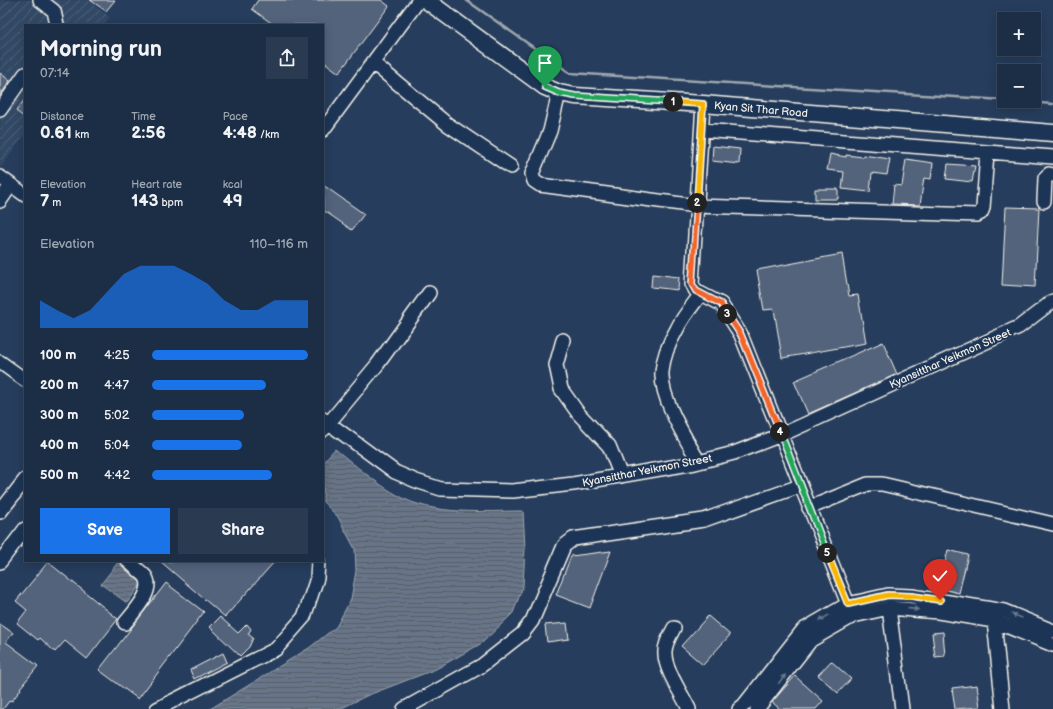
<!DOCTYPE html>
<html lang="en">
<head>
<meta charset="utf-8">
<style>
  :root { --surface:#1c2e46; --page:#293a51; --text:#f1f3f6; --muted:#a0a8b3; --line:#3a4a5f; --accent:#1a73e8 }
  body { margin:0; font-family:"Balsamiq Sans",sans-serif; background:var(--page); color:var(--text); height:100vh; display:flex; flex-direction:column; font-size:15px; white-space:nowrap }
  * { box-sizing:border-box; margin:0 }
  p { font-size:13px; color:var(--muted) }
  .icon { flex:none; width:22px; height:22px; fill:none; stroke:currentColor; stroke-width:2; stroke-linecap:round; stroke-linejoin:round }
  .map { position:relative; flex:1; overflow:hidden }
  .side { position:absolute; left:24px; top:24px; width:300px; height:538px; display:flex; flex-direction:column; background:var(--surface); border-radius:0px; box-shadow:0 2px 10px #0003,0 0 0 1px var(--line) }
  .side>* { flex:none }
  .buttons { position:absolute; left:997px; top:12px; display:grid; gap:8px }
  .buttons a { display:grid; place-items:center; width:44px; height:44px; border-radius:0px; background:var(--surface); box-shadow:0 2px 10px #0003,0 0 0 1px var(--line); font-size:20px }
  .pin { position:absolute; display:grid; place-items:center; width:34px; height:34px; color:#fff; margin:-41px -17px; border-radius:50% 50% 50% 0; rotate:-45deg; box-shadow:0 0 4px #0007 }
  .pin .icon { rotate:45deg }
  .km { position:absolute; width:20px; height:20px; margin:-10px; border-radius:50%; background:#222; color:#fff; font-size:11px; line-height:20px; text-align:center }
  .round { display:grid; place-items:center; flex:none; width:42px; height:42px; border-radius:0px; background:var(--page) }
  .overview { display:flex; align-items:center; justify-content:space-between; height:68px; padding:0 16px }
  h1 { font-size:22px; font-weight:800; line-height:30px }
  .stats { display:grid; grid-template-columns:repeat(3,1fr); gap:6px; height:68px; padding:4px 16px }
  .stats div { display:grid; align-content:center }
  .stats b { font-size:17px; font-weight:800 }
  .stats small { font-size:11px; font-weight:400 }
  .stats p { font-size:11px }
  .chart { height:112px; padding:8px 16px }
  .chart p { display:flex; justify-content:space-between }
  .chart svg { width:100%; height:72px; margin-top:4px; fill:var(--accent); opacity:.7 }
  .action { display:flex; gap:8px; margin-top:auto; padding:8px 16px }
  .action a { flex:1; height:46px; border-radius:0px; background:var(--accent); color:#fff; font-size:16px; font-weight:800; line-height:46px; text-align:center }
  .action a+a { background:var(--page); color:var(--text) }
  ul { padding:0 16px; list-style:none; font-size:13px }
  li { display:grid; grid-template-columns:64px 48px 1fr; align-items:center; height:30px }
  li i { height:10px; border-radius:5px; background:var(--accent) }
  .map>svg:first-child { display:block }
</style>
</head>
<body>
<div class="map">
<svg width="1053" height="709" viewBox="0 0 1053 709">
  <defs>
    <pattern id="industrial-furrows" width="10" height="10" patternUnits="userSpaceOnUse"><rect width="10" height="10" fill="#334966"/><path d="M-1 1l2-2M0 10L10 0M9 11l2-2" fill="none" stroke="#51647c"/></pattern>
    <pattern id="water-rules" width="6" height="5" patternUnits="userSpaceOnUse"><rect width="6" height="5" fill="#677588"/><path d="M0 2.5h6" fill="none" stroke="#585e67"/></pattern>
  </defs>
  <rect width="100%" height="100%" fill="#263d5d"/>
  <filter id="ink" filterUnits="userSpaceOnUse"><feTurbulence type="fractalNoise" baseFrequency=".025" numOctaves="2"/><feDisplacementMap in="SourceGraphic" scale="8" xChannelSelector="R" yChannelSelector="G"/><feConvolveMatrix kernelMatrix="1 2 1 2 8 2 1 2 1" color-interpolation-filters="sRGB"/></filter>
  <g filter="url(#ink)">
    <path fill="url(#industrial-furrows)" d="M0 0H87L110 17 104 25H25V134L0 169Z"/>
    <path fill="url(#water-rules)" stroke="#9fa7ae" d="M335 449C355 465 375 483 399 496 433 516 485 511 523 511L525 548 523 586 513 613 482 643 436 669 366 696 340 709H210L309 648 336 627 351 599 356 571 355 549 338 517 323 502V462Z
      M119 561 142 583 127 603 101 584Z"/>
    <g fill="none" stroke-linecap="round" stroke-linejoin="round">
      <path stroke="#9fa7ae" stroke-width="2.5" d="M466 0 570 73 1004 100
        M1013 101 1053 104"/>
    </g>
    <path fill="#52647b" stroke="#f4f1e8" d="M90 0H115L106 11Z
      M258 0H381L389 6 339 73 323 61V25H274L252 9Z
      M0 73 10 81 0 96Z
      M25 99V118L16 111Z
      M713 146 740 149 739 164 712 161Z
      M830 154 846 157V155L863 157V155L890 159 887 175 872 173 870 192 842 189 844 172 827 170Z
      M906 159 933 163 931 179 924 178 920 205 892 204 894 185 902 186Z
      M948 164 975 166 972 182 946 179Z
      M323 185 364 214 352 230 323 210Z
      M815 189H838V199H815Z
      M1006 207 1039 208 1035 287 1002 285Z
      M842 254 849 296 858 295 866 343 782 358 774 309 764 310 757 270Z
      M652 274 679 277 678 290 651 287Z
      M883 342 897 374 808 414 794 381Z
      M948 550 968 555 959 593 939 588Z
      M611 551 590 608 556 595 571 556Z
      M160 561H275L225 617Z
      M48 562 118 619 87 659 65 641 55 652 40 638 38 640 17 623 27 610 16 601Z
      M166 583 204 612 138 699 99 670Z
      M708 616 730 635 703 665 681 646Z
      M220 617 238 633 247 624 251 629 248 634 253 638 249 647 240 656 210 627Z
      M567 623 569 639 547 642 545 625Z
      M0 624 13 633 6 642 38 666 20 688 21 689 12 701 10 700 3 709H0Z
      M943 632 945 656 935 657 932 633Z
      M223 653 227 662 194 679 190 670Z
      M831 661 851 679 838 693 818 675Z
      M795 676 823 701 816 709H780L772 702Z
      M977 685 980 707 955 709 952 688Z"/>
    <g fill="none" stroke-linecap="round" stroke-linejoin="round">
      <g stroke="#f4f1e8" stroke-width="16">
        <path id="minor" d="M40 0 54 11 57 25
          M373 63 447 124 511 167
          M559 93 550 131 532 174 534 181 540 185 696 206 977 215 981 213 983 208 987 153
          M703 104 692 284 696 291 721 304 741 335 848 604
          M0 110 25 74
          M323 130 419 0
          M702 130 1053 157
          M0 177 25 195
          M0 201 11 185
          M1044 201 1045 178 1049 174 1053 175
          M563 340 556 365 561 389 578 413 609 446 621 476
          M0 362 25 380
          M323 419 395 472 416 481 441 489 513 491 573 484 695 463 734 453 781 435 1019 327 1053 301
          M323 430 377 365 429 293
          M699 462C686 439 660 398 662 372 663 357 670 341 677 329 683 316 693 305 701 294
          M809 508 868 484H882L1053 524
          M0 512 25 480
          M0 562 25 529
          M889 608 902 709
          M994 621 1003 709
          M125 623C133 613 156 590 145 576 140 571 133 566 128 561
          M674 628C670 636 664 645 665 654 665 670 682 694 689 709
          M157 709 276 649 304 617 317 578 318 561
          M404 709 481 666 522 634 532 621 564 546 573 539 704 520 800 486
          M739 709 744 705 803 630 848 604 888 595 912 596 1004 611 1053 631
          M757 709 811 640 853 616 889 608 938 612 994 621 1053 645"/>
      </g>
      <g stroke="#f4f1e8" stroke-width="19">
        <path id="major" d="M426 0 545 87 559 93 575 96 703 104 1053 133"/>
      </g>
      <use href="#minor" stroke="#1d3557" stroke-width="13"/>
      <use href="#major" stroke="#1d3557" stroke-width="16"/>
    </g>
    <defs><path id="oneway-solid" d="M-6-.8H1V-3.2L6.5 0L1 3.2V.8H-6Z"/></defs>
    <g fill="#68778a">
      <use href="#oneway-solid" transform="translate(913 609) rotate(6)"/>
      <use href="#oneway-solid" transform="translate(1017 616) rotate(-157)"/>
      <use href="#oneway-solid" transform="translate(824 618) rotate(149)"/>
      <use href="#oneway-solid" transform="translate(782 679) rotate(-51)"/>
    </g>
  </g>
  <g fill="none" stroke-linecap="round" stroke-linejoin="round" filter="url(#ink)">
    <g stroke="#fff" stroke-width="8">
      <path id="split-1" d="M545 87 559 93 575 96 673 102"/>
    </g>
    <g stroke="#fff" stroke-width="8">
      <path id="split-2" d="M673 102 703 104 697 203"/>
    </g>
    <g stroke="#fff" stroke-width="8">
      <path id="split-3" d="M697 203 692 284 696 291 721 304 727 314"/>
    </g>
    <g stroke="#fff" stroke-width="8">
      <path id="split-4" d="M727 314 741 335 780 432"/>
    </g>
    <g stroke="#fff" stroke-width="8">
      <path id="split-5" d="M780 432 827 553"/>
    </g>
    <g stroke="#fff" stroke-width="8">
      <path id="split-6" d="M827 553 848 604 888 595 912 596 940 600"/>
    </g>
    <use href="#split-1" stroke="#22a559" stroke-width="5"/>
    <use href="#split-2" stroke="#f5b400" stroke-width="5"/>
    <use href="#split-3" stroke="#f0652b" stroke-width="5"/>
    <use href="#split-4" stroke="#f0652b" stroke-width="5"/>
    <use href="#split-5" stroke="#22a559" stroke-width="5"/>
    <use href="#split-6" stroke="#f5b400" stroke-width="5"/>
  </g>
  <g text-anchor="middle" stroke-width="4" stroke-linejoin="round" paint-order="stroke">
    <g font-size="11" fill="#f4f1e8" stroke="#1d3557">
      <text transform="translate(761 109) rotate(5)" y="4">Kyan Sit Thar Road</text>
      <text transform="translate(950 358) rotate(-24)" y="4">Kyansitthar Yeikmon Street</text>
      <text transform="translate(647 470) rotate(-11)" y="4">Kyansitthar Yeikmon Street</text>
    </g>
  </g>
</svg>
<div class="buttons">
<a>+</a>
<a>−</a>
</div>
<div class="pin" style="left:545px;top:87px;background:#1e9e55"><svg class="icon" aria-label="arrive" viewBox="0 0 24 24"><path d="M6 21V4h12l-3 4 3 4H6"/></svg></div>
<div class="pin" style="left:940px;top:600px;background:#d93025"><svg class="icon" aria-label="check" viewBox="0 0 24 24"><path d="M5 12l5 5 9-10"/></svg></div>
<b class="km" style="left:673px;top:102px">1</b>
<b class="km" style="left:697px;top:203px">2</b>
<b class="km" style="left:727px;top:314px">3</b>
<b class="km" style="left:780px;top:432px">4</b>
<b class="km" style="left:827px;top:553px">5</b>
<section class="side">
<div class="overview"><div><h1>Morning run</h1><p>07:14</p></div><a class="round"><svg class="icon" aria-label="share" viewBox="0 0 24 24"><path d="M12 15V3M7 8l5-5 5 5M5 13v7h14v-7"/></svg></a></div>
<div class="stats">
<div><p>Distance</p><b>0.61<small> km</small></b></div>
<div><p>Time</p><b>2:56</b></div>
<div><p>Pace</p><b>4:48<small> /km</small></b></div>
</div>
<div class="stats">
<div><p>Elevation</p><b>7<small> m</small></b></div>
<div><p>Heart rate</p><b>143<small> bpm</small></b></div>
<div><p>kcal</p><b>49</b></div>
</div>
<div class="chart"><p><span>Elevation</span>110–116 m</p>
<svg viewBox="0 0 160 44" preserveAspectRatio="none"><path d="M0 44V27L10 33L20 38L30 33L40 22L50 11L60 6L70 6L80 6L90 11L100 17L110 27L120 33L130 33L140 27L150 27L160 27V44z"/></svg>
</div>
<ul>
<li><b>100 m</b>4:25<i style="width:100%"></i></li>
<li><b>200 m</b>4:47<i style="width:73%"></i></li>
<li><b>300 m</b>5:02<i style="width:59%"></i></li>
<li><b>400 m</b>5:04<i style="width:58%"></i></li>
<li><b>500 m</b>4:42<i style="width:77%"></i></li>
</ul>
<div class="action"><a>Save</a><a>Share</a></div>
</section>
</div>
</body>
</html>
